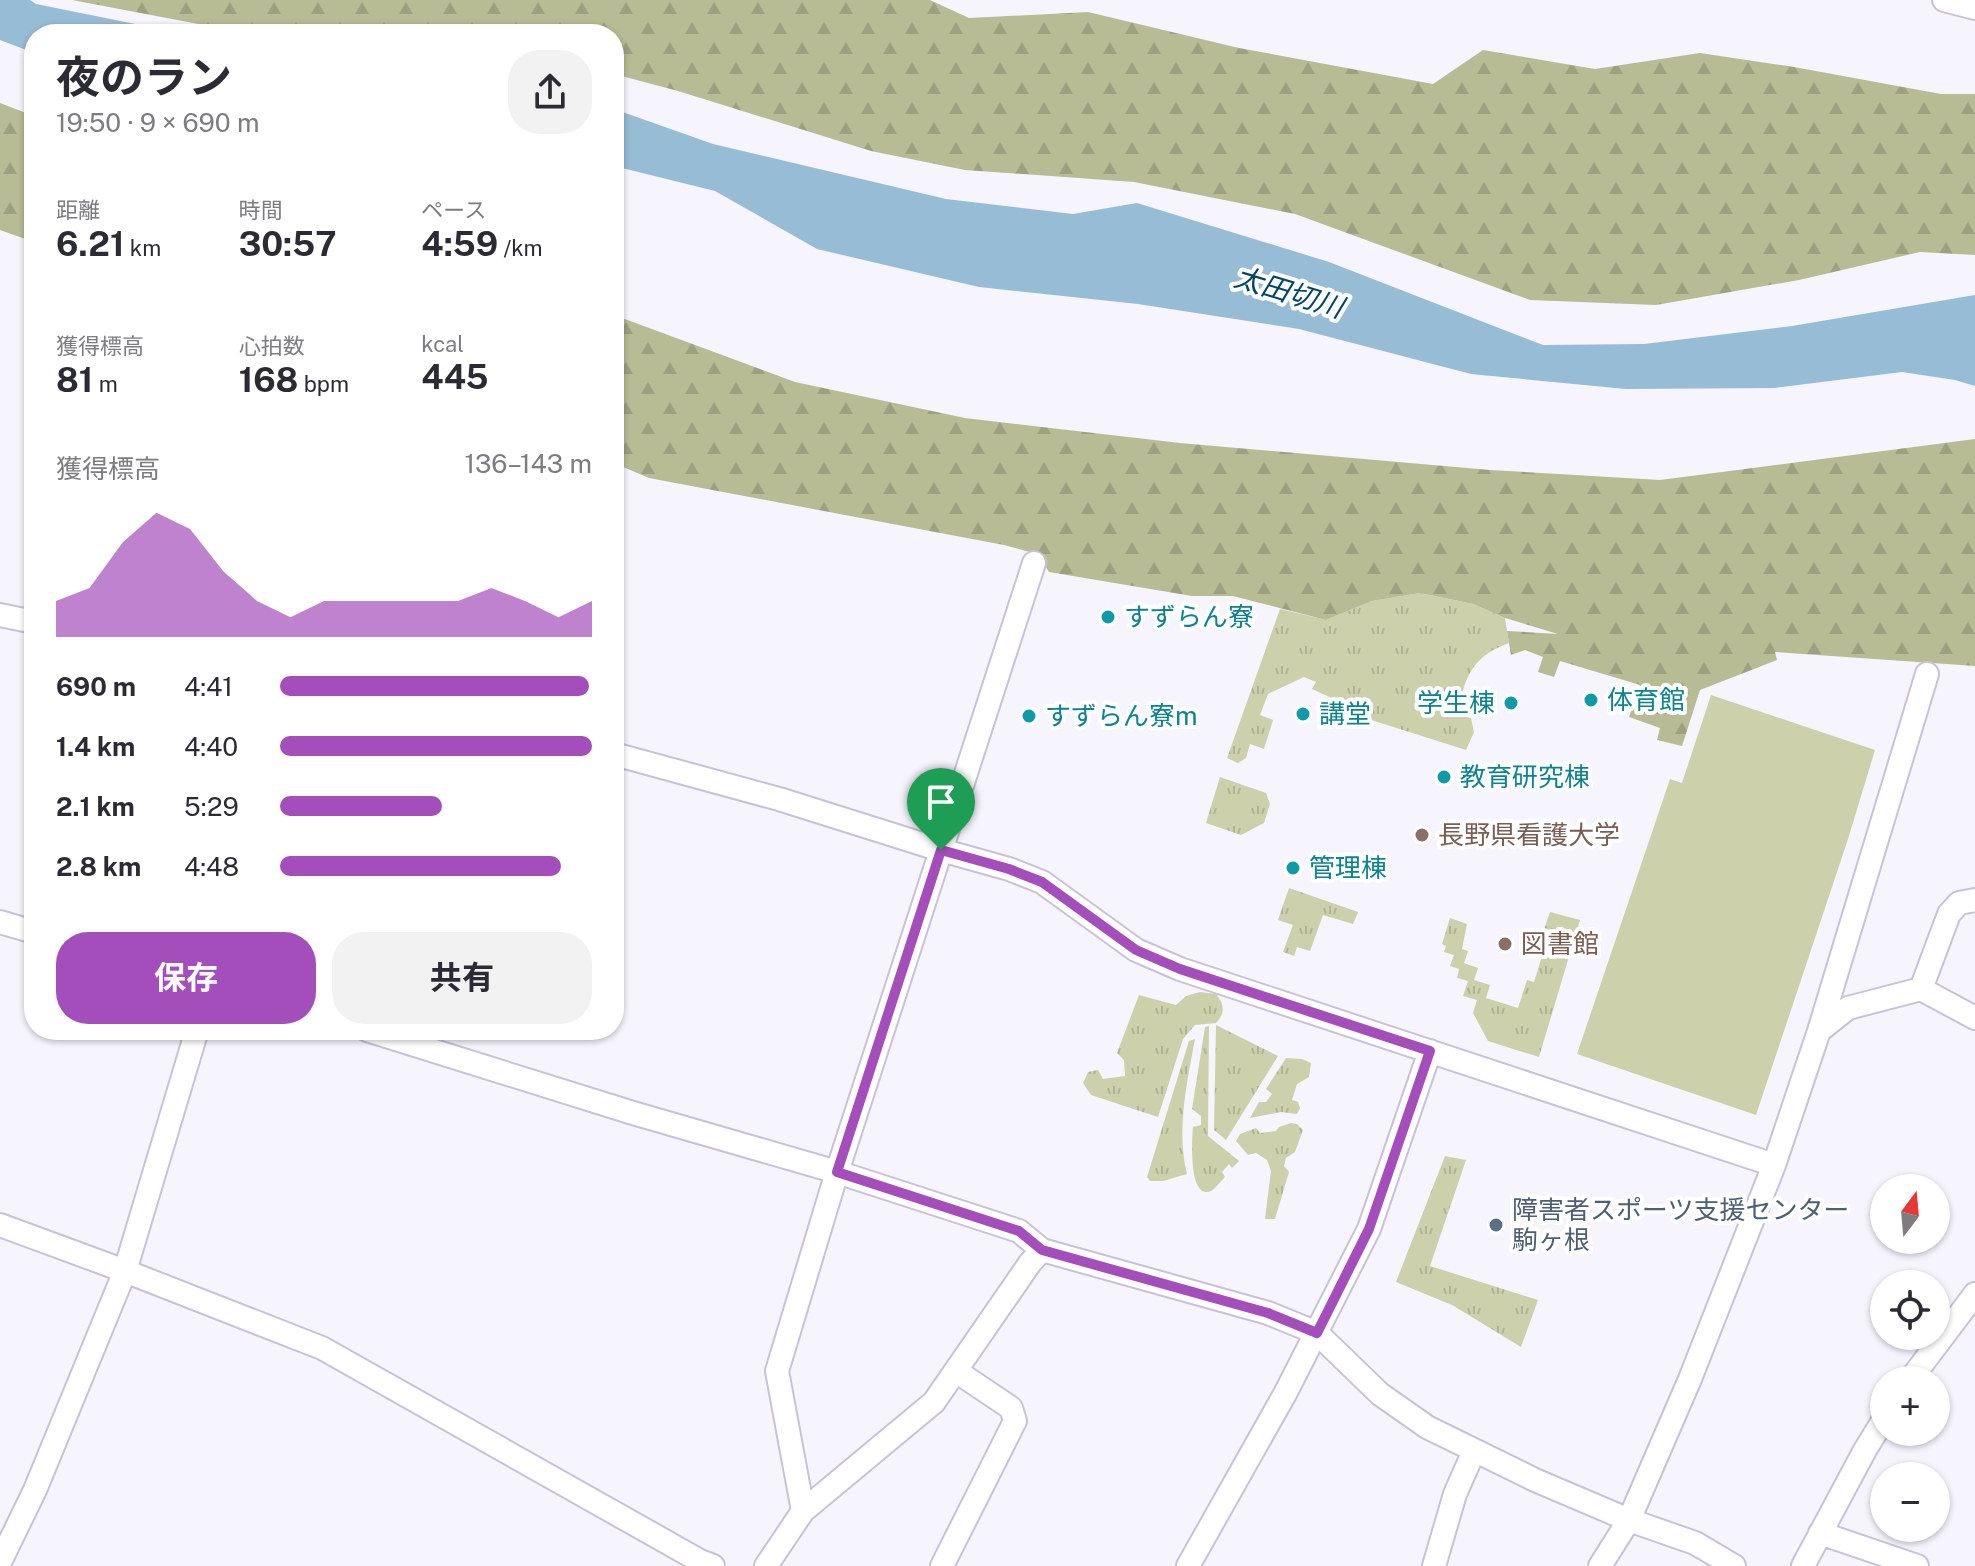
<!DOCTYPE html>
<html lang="ja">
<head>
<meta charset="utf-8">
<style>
  :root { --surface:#fff; --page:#f2f2f3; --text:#2b2b33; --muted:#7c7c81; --accent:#a44ebc }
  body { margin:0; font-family:"Public Sans","Noto Sans JP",sans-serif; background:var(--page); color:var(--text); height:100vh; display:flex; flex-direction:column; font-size:30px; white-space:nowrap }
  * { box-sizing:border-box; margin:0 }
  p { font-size:26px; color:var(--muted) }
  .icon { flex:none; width:44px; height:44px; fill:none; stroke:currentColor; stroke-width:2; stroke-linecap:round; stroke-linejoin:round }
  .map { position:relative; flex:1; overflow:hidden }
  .drawer { position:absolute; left:24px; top:24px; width:600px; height:1016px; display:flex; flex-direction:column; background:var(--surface); border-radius:32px; box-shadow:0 2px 6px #0004 }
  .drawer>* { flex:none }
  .needle { width:52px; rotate:16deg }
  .tools { position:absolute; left:1870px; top:1174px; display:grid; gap:16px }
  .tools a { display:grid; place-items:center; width:80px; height:80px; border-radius:50%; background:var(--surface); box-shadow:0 2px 6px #0004; font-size:40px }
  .pin { position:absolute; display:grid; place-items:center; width:68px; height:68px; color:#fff; margin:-82px -34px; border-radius:50% 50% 50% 0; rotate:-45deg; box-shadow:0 0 8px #0007 }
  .pin .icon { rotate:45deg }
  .round { display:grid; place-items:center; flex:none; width:84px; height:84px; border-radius:32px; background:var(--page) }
  .head { display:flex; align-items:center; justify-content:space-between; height:136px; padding:0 32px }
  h1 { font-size:44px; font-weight:700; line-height:60px }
  .stats { display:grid; grid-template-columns:repeat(3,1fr); gap:12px; height:136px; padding:8px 32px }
  .stats div { display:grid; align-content:center }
  .stats b { font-size:34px; font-weight:700 }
  .stats small { font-size:22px; font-weight:400 }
  .stats p { font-size:22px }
  .chart { height:224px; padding:16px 32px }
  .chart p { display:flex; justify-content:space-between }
  .chart svg { width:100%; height:144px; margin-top:8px; fill:var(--accent); opacity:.7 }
  .button { display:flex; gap:16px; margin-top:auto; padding:16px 32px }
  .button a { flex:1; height:92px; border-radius:32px; background:var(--accent); color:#fff; font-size:32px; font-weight:700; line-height:92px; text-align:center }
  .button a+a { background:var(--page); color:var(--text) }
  ul { padding:0 32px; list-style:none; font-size:26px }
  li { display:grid; grid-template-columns:128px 96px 1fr; align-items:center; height:60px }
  li i { height:20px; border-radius:10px; background:var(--accent) }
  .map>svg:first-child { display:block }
</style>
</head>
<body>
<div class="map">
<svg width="1975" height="1566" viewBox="0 0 1975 1566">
  <defs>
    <pattern id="grass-tufts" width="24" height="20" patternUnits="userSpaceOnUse" patternTransform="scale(2)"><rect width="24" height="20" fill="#ccd1ab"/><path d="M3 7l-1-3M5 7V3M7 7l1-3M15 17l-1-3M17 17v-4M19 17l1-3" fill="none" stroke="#afb393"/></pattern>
    <pattern id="forest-firs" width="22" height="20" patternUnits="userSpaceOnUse" patternTransform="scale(2)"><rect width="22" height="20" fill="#b7bc94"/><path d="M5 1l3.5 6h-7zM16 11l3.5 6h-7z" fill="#9da180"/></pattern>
  </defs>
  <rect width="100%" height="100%" fill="#f6f4fd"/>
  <path fill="url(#grass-tufts)" d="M1420 593 1473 604 1505 618 1509 643C1471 657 1465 677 1457 715L1471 718 1474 732 1466 750 1346 712 1349 706 1312 689 1316 682 1304 677 1268 694 1260 715 1273 720 1264 749 1250 744 1246 758 1238 763 1227 758 1280 609 1326 620 1372 601Z
    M1220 777 1266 793 1270 804 1264 823 1241 835 1206 823Z
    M1289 888 1358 912 1353 924 1323 915 1310 951 1297 947 1294 956 1283 952 1293 925 1278 920Z
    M1550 912 1580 920 1539 1057 1488 1041 1473 1013 1477 1000 1463 996 1468 981 1457 978 1459 969 1450 966 1454 955 1444 952 1446 946 1442 944 1450 918 1467 924 1462 949 1468 951 1464 963 1478 968 1474 980 1490 985 1486 998 1518 1008 1527 980 1534 982 1548 937 1542 935Z
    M1200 992 1216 994C1224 1004 1226 1012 1216 1023L1195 1025 1183 1039 1158 1117 1091 1095 1083 1083 1088 1072 1098 1070 1103 1079 1125 1076 1124 1060 1117 1053 1139 995 1176 1005 1186 996Z
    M1216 1025 1278 1056 1226 1140 1214 1130Z
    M1209 1026 1208 1136 1239 1161 1232 1168 1229 1164 1222 1172 1225 1177C1221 1181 1215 1189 1211 1191 1188 1201 1192 1138 1193 1127L1201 1125V1116L1192 1109 1205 1027Z
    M1195 1039C1187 1082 1176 1131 1187 1174L1163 1181H1150L1147 1177 1189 1041Z
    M1286 1058 1302 1059 1311 1063 1309 1077 1297 1084 1292 1100 1298 1102 1300 1108 1297 1114 1281 1112 1250 1118 1259 1102H1266L1272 1094 1266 1089Z
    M1291 1123 1297 1124 1303 1130 1295 1152 1286 1158 1284 1166 1289 1172 1275 1219H1265L1271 1171 1267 1160 1256 1153 1248 1155 1236 1141 1240 1134 1256 1128 1260 1133 1276 1131 1279 1127Z
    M1445 1156 1466 1160 1430 1266 1538 1300 1521 1347 1452 1305 1396 1282Z"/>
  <path fill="url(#forest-firs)" d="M72 0H930L969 18 1088 12 1239 48 1433 84 1483 50 1595 69 1700 53 1794 67 1941 94H1975V255L1920 252 1799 280 1656 305 1530 300 1295 214 1134 182 965 170 871 151 678 91 614 74V34H251Z
    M0 103 34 116V242L0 230Z
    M614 315 795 382 965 418 1180 443 1490 470 1660 480 1975 439V666L1775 652 1777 660 1700 690 1682 746 1657 740 1660 728 1629 717 1640 685 1560 661 1554 677 1538 672 1543 657 1525 650 1511 655 1507 631 1558 634 1505 618 1473 604 1420 593 1372 601 1326 620 1233 596H1192L1049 572 1037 554 1004 545 649 478 614 463Z"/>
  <path fill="#ccd1ab" d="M1711 695 1875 750 1848 839 1756 1115 1577 1054 1670 779 1682 783Z"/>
  <path fill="#97bcd6" d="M0 0H30L36 4 185 34H34V53L0 40Z
    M614 109 713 144 946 199 1073 214 1137 203 1329 262 1543 345 1644 344 1792 326 1975 295V386L1955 380 1902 372 1775 388 1626 389 1471 374 1299 329 1138 304 979 287 817 249 715 191 614 166Z"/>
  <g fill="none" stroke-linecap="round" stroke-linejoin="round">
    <g stroke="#c8c2d9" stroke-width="26">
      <path id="minor" d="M1944 0 1975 8
        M0 615 34 622
        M614 754 779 799 941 850 1009 869 1042 882 1136 950 1180 969 1774 1165
        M0 922 34 932
        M1921 989 1949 914 1959 903 1975 900
        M367 1030 633 1113 837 1172 1019 1231 1042 1250
        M1819 1031 1927 674
        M0 1225 125 1271 322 1348 700 1561 713 1566
        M1910 1380 1975 1294
        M803 1511 777 1371 837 1172 1034 563
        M1820 1533 1917 1566
        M0 1562 35 1490 125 1271 197 1030
        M766 1566 803 1511 934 1402 1030 1263 1042 1250 1268 1313 1317 1333 1380 1394 1427 1427 1535 1480 1629 1520 1695 1543 1734 1566
        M942 1566 1015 1421 1011 1408 956 1371
        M1188 1566 1286 1392 1369 1229 1430 1051
        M1434 1566 1455 1494 1474 1451
        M1600 1566 1629 1520 1690 1379 1774 1165 1819 1031 1848 1008 1921 989 1975 1018
        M1803 1566 1865 1450 1884 1419"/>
    </g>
    <use href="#minor" stroke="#fff" stroke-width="22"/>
  </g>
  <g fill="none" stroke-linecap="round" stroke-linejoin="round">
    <g stroke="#fff" stroke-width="16">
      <path id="route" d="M941 850 1009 869 1042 882 1136 950 1180 969 1430 1051 1369 1229 1317 1333 1268 1313 1042 1250 1019 1231 837 1172Z"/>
    </g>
    <use href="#route" stroke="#a44ebc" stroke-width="10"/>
  </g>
  <g fill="#0f9aa8" stroke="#fff" stroke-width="3">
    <circle cx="1108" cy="617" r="8"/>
    <circle cx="1591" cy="700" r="8"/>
    <circle cx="1511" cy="703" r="8"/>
    <circle cx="1303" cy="714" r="8"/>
    <circle cx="1029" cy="716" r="8"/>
    <circle cx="1444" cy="777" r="8"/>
    <circle cx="1293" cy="868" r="8"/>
  </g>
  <g fill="#8d6e63" stroke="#fff" stroke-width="3">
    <circle cx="1422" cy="835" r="8"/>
    <circle cx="1505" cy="944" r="8"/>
  </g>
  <circle fill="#5c6f8a" stroke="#fff" stroke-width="3" cx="1496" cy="1225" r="8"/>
  <g text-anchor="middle" stroke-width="8" stroke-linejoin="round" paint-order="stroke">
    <g font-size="26" fill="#0d838f" stroke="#fff" text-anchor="start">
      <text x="1124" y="626">すずらん寮</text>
      <text x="1607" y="709">体育館</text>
      <text x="1495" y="712" text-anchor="end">学生棟</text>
      <text x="1319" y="723">講堂</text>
      <text x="1045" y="725">すずらん寮m</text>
      <text x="1460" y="786">教育研究棟</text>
      <text x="1309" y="877">管理棟</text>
    </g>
    <g font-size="26" fill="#785e54" stroke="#fff" text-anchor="start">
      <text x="1438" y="844">長野県看護大学</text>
      <text x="1521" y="953">図書館</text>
    </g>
    <g font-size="26" fill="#4e5e75" stroke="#fff" text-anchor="start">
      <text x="1512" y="1219">障害者スポーツ支援センター<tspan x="1512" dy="30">駒ヶ根</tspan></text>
    </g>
    <g font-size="28" font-style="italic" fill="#004568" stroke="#fff">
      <text transform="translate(1289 292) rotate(17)" y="10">太田切川</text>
    </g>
  </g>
</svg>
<div class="tools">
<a><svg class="needle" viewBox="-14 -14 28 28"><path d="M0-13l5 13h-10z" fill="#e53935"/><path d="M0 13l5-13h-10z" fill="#7c7c81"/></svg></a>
<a><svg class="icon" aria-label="locate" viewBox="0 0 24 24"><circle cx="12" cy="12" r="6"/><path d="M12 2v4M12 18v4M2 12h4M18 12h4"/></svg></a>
<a>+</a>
<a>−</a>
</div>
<div class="pin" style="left:941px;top:850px;background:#1e9e55"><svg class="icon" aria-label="arrive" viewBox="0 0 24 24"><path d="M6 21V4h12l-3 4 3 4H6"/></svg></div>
<section class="drawer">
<div class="head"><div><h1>夜のラン</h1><p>19:50 · 9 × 690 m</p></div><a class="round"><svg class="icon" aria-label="share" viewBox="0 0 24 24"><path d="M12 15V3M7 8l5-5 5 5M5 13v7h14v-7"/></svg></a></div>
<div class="stats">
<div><p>距離</p><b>6.21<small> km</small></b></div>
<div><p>時間</p><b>30:57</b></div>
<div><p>ペース</p><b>4:59<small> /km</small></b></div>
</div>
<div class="stats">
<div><p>獲得標高</p><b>81<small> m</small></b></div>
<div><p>心拍数</p><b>168<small> bpm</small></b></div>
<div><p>kcal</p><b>445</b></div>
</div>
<div class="chart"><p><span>獲得標高</span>136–143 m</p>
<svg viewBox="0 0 160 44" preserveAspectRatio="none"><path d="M0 44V33L10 29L20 15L30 6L40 11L50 24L60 33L70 38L80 33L90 33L100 33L110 33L120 33L130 29L140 33L150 38L160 33V44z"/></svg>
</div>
<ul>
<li><b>690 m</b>4:41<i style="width:99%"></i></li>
<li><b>1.4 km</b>4:40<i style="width:100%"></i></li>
<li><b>2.1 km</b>5:29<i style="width:52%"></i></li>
<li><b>2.8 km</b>4:48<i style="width:90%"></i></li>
</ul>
<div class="button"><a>保存</a><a>共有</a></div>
</section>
</div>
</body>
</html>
